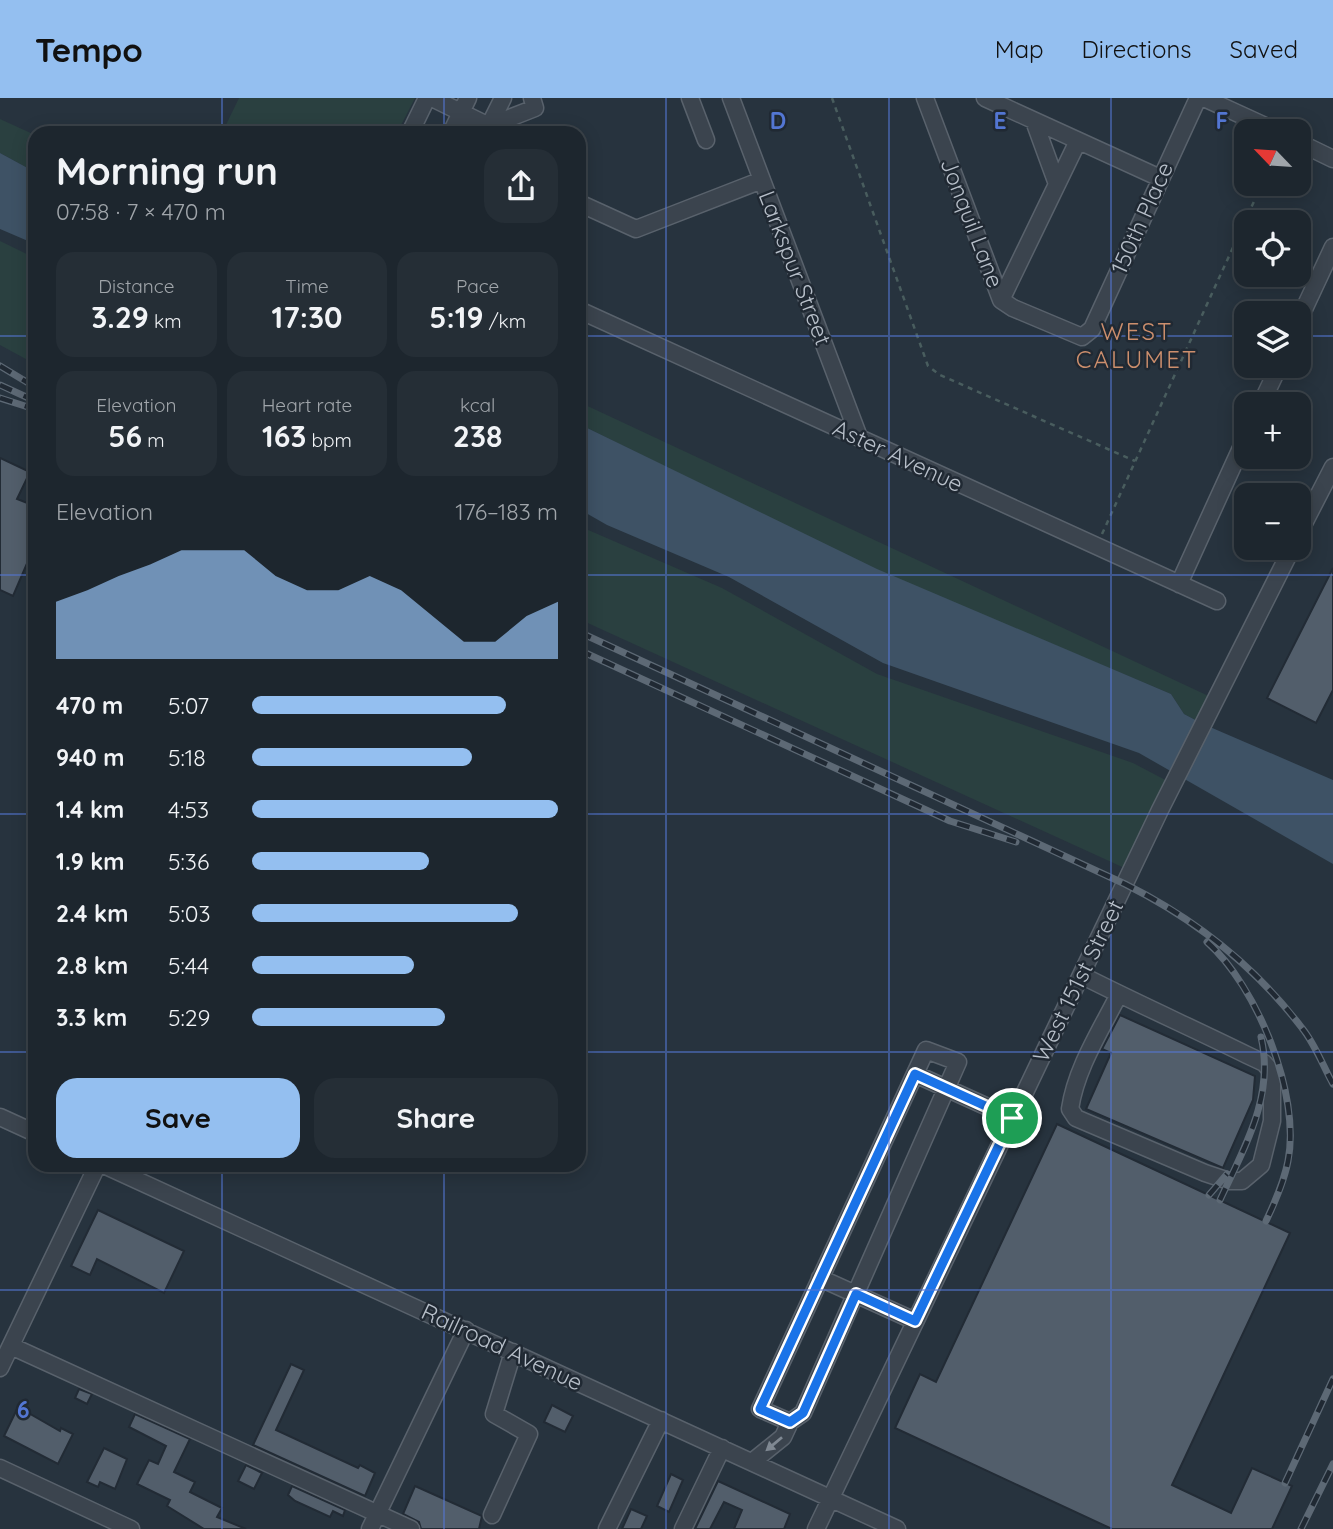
<!DOCTYPE html>
<html lang="en">
<head>
<meta charset="utf-8">
<style>
  :root { --surface:#1d262e; --page:#252e36; --text:#f1f3f6; --muted:#a0a5aa; --line:#3b434a; --accent:#94bff0 }
  body { margin:0; font-family:Quicksand,sans-serif; background:var(--page); color:var(--text); height:100vh; display:flex; flex-direction:column; font-size:26px; white-space:nowrap }
  * { box-sizing:border-box; margin:0 }
  p { font-size:23px; color:var(--muted) }
  .icon { flex:none; width:38px; height:38px; fill:none; stroke:currentColor; stroke-width:2; stroke-linecap:round; stroke-linejoin:round }
  .map { position:relative; flex:1; overflow:hidden }
  .side { position:absolute; left:28px; top:28px; width:558px; height:1046px; display:flex; flex-direction:column; background:var(--surface); border-radius:21px; box-shadow:0 4px 18px #0003,0 0 0 2px var(--line) }
  .side>* { flex:none }
  .needle { width:46px; rotate:295deg }
  .buttons { position:absolute; left:1234px; top:21px; display:grid; gap:14px }
  .buttons a { display:grid; place-items:center; width:77px; height:77px; border-radius:14px; background:var(--surface); box-shadow:0 4px 18px #0003,0 0 0 2px var(--line); font-size:35px }
  .pin { position:absolute; display:grid; place-items:center; width:60px; height:60px; color:#fff; margin:-30px; border:4px solid #fff; border-radius:50%; box-shadow:0 2px 7px #0007 }
  .round { display:grid; place-items:center; flex:none; width:74px; height:74px; border-radius:21px; background:var(--page) }
  .overview { display:flex; align-items:center; justify-content:space-between; height:119px; padding:0 28px }
  h1 { font-size:38px; font-weight:800; line-height:52px }
  .stats { display:grid; grid-template-columns:repeat(3,1fr); gap:10px; height:119px; padding:7px 28px }
  .stats div { display:grid; align-content:center; border-radius:18px; background:var(--page); text-align:center }
  .stats b { font-size:30px; font-weight:800 }
  .stats small { font-size:19px; font-weight:400 }
  .stats p { font-size:19px }
  .chart { height:196px; padding:14px 28px }
  .chart p { display:flex; justify-content:space-between }
  .chart svg { width:100%; height:126px; margin-top:7px; fill:var(--accent); opacity:.7 }
  .primary-button { display:flex; gap:14px; margin-top:auto; padding:14px 28px }
  .primary-button a { flex:1; height:80px; border-radius:21px; background:var(--accent); color:#111; font-size:28px; font-weight:800; line-height:80px; text-align:center }
  .primary-button a+a { background:var(--page); color:var(--text) }
  ul { padding:0 28px; list-style:none; font-size:23px }
  li { display:grid; grid-template-columns:112px 84px 1fr; align-items:center; height:52px }
  li i { height:18px; border-radius:9px; background:var(--accent) }
  header { display:flex; align-items:center; gap:42px; box-sizing:border-box; height:98px; padding:0 35px; background:var(--accent); color:#111 }
  header strong { font-size:33px }
  nav { display:flex; gap:38px; margin-inline-start:auto; font-size:24px }
  .map>svg:first-child { display:block }
</style>
</head>
<body>
<header>
<strong>Tempo</strong>
<nav><a>Map</a><a>Directions</a><a>Saved</a></nav>
</header>
<div class="map">
<svg width="1333" height="1431" viewBox="0 0 1333 1431">
  <rect width="100%" height="100%" fill="#27333e"/>
  <path fill="#2a4040" d="M239 0H415L397 35H222Z
    M0 21 35 37V74L0 55Z
    M0 143 35 160V266L0 247Z
    M579 304 1215 601 1203 626 1184 616 1171 596 873 471 579 326Z
    M579 428 722 490 877 576 1133 665 1173 686 1131 773 579 521Z"/>
  <path fill="#3e5265" d="M0 55 35 74V146L0 131Z
    M579 326 877 471 1171 596 1184 616 1203 626 1333 682V766L1139 655 883 565 729 479 607 427 579 411Z"/>
  <path fill="#525e6b" stroke="#222b35" stroke-width="2" d="M0 360 30 374 17 401 35 408V447L13 498 0 492Z
    M1333 470V592L1316 625 1267 600Z
    M1120 917 1255 978 1253 1002 1223 1070 1086 1011 1111 955 1102 951Z
    M1057 1026 1290 1135 1172 1387 1231 1415 1252 1370 1292 1388 1272 1431H1112L895 1330 920 1276 936 1284Z
    M98 1112 184 1153 164 1195 97 1161 90 1177 71 1168Z
    M291 1266 304 1272 276 1332 358 1370 360 1367 375 1375 365 1398 253 1347Z
    M79 1291 92 1296 87 1306 75 1300Z
    M552 1307 573 1318 565 1334 544 1324Z
    M18 1309 60 1333 61 1330 73 1336 58 1366 4 1338Z
    M135 1316 190 1341 174 1374 195 1384 190 1394 222 1410 217 1419 246 1431H204L167 1408 170 1402 137 1386 149 1362 158 1366 166 1348 129 1329Z
    M104 1350 127 1361 115 1391 100 1384 98 1389 87 1384Z
    M246 1367 262 1375 254 1391 238 1383Z
    M671 1376 683 1382 669 1414 657 1408Z
    M718 1383 790 1416 784 1431H734L742 1412 724 1404 710 1431H695Z
    M292 1388 345 1412 343 1418 333 1413 330 1419 295 1403 288 1397Z
    M415 1388 482 1418 479 1431H421L419 1424 403 1416Z
    M631 1411 647 1418 641 1431H622Z"/>
  <g fill="none" stroke-linecap="round" stroke-linejoin="round">
    <g stroke="#59626c" stroke-width="19">
      <path id="minor" d="M432 0 489 28 535 10 532 0
        M690 0 706 42
        M731 0 859 339
        M925 0 1001 202 1013 210 1082 239 1092 231 1198 0
        M985 0 1160 80
        M1204 0 1276 33
        M1034 23 1057 86
        M489 28 503 0
        M410 35 427 0
        M451 35 468 0
        M1298 44 1333 61
        M579 105 636 131 762 82
        M1001 202 1078 43
        M579 212 1217 503
        M1298 224 1333 149
        M1261 306 1279 268
        M1298 437 1333 369
        M1179 486 1246 339
        M1081 877C1136 905 1192 930 1247 957L1264 965 1272 974V1023L1261 1067 1242 1083H1229L1205 1075 1076 1020 1070 1011C1076 970 1101 932 1119 896
        M915 976 1012 1020
        M0 1019 35 1035
        M106 1068 897 1431
        M820 1180 915 1223
        M11 1248 411 1431
        M0 1270 97 1068
        M752 1364 783 1339 790 1324 803 1315 958 964 926 952 760 1311 790 1324
        M0 1370 131 1431
        M492 1417 529 1336 494 1316 513 1254
        M370 1431 466 1232
        M607 1431 661 1322
        M683 1431 722 1350
        M816 1431 1160 712 1292 450"/>
    </g>
    <path stroke="#495d5e" stroke-width="2.5" stroke-dasharray="5 5" stroke-linecap="butt" d="M832 0 928 268 940 277 1135 363
      M1102 436 1262 86"/>
    <use href="#minor" stroke="#3b444e" stroke-width="16"/>
    <g stroke="#5d6975" stroke-width="7">
      <path id="rail" d="M0 268 35 289
        M0 287 35 303
        M0 300 28 309
        M579 534 1125 786C1195 821 1254 867 1302 930 1315 946 1323 968 1333 986
        M579 552 950 723 1016 744
        M1207 844C1257 888 1301 997 1288 1063 1284 1084 1275 1104 1266 1123
        M1209 1097 1227 1076
        M1220 1102C1244 1050 1275 998 1261 939
        M1285 1385 1333 1281
        M1301 1431 1333 1366"/>
    </g>
    <use href="#rail" stroke="#202933" stroke-width="4.5" stroke-dasharray="13" stroke-linecap="butt"/>
  </g>
  <defs><path id="oneway-solid" d="M-6-.8H1V-3.2L6.5 0L1 3.2V.8H-6Z" transform="scale(1.75)"/></defs>
  <use fill="#7f8892" href="#oneway-solid" transform="translate(774 1346) rotate(140)"/>
  <g fill="none" stroke-linecap="round" stroke-linejoin="round">
    <g stroke="#fff" stroke-width="14">
      <path id="route" d="M915 976 1012 1020 915 1223 856 1196 803 1315 790 1324 760 1311Z"/>
    </g>
    <use href="#route" stroke="#1a73e8" stroke-width="9"/>
  </g>
  <path fill="none" stroke="#5376d3" stroke-width="2" stroke-opacity="0.55" d="M222 0V35M444 0V35M666 0V1431M889 0V1431M1111 0V1431M0 238H35M579 238H1246M1298 238H1333M0 477H35M579 477H1333M0 716H35M579 716H1333M0 954H35M579 954H1333M222 1068V1431M444 1068V1431M0 1192H1333"/>
  <g text-anchor="middle" stroke-width="5" stroke-linejoin="round" paint-order="stroke">
    <g font-size="23" fill="#b7bfc9" stroke="#202933">
      <text transform="translate(1142 120) rotate(-66)" y="8">150th Place</text>
      <text transform="translate(972 125) rotate(69)" y="8">Jonquil Lane</text>
      <text transform="translate(795 170) rotate(69)" y="8">Larkspur Street</text>
      <text transform="translate(898 358) rotate(25)" y="8">Aster Avenue</text>
      <text transform="translate(1078 883) rotate(-64)" y="8">West 151st Street</text>
      <text transform="translate(502 1249) rotate(25)" y="8">Railroad Avenue</text>
    </g>
    <g font-size="24" letter-spacing="2" fill="#cd8f6d" stroke="#202933">
      <text x="1137" y="242">WEST<tspan x="1137" dy="28">CALUMET</tspan></text>
    </g>
  </g>
  <g font-size="23" text-anchor="middle" font-weight="bold" fill="#5376d3" stroke="#202933" stroke-width="5" stroke-linejoin="round" paint-order="stroke">
    <text x="778" y="31">D</text>
    <text x="1000" y="31">E</text>
    <text x="1222" y="31">F</text>
    <text x="23" y="1320">6</text>
  </g>
</svg>
<div class="buttons">
<a><svg class="needle" viewBox="-14 -14 28 28"><path d="M0-13l5 13h-10z" fill="#e53935"/><path d="M0 13l5-13h-10z" fill="#a0a5aa"/></svg></a>
<a><svg class="icon" aria-label="locate" viewBox="0 0 24 24"><circle cx="12" cy="12" r="6"/><path d="M12 2v4M12 18v4M2 12h4M18 12h4"/></svg></a>
<a><svg class="icon" aria-label="layers" viewBox="0 0 24 24"><path d="M12 4l9 5-9 5-9-5zM3 14l9 5 9-5"/></svg></a>
<a>+</a>
<a>−</a>
</div>
<div class="pin" style="left:1012px;top:1020px;background:#1e9e55"><svg class="icon" aria-label="arrive" viewBox="0 0 24 24"><path d="M6 21V4h12l-3 4 3 4H6"/></svg></div>
<section class="side">
<div class="overview"><div><h1>Morning run</h1><p>07:58 · 7 × 470 m</p></div><a class="round"><svg class="icon" aria-label="share" viewBox="0 0 24 24"><path d="M12 15V3M7 8l5-5 5 5M5 13v7h14v-7"/></svg></a></div>
<div class="stats">
<div><p>Distance</p><b>3.29<small> km</small></b></div>
<div><p>Time</p><b>17:30</b></div>
<div><p>Pace</p><b>5:19<small> /km</small></b></div>
</div>
<div class="stats">
<div><p>Elevation</p><b>56<small> m</small></b></div>
<div><p>Heart rate</p><b>163<small> bpm</small></b></div>
<div><p>kcal</p><b>238</b></div>
</div>
<div class="chart"><p><span>Elevation</span>176–183 m</p>
<svg viewBox="0 0 160 44" preserveAspectRatio="none"><path d="M0 44V24L10 20L20 15L30 11L40 6L50 6L60 6L70 15L80 20L90 20L100 15L110 20L120 29L130 38L140 38L150 29L160 24V44z"/></svg>
</div>
<ul>
<li><b>470 m</b>5:07<i style="width:83%"></i></li>
<li><b>940 m</b>5:18<i style="width:72%"></i></li>
<li><b>1.4 km</b>4:53<i style="width:100%"></i></li>
<li><b>1.9 km</b>5:36<i style="width:58%"></i></li>
<li><b>2.4 km</b>5:03<i style="width:87%"></i></li>
<li><b>2.8 km</b>5:44<i style="width:53%"></i></li>
<li><b>3.3 km</b>5:29<i style="width:63%"></i></li>
</ul>
<div class="primary-button"><a>Save</a><a>Share</a></div>
</section>
</div>
</body>
</html>
